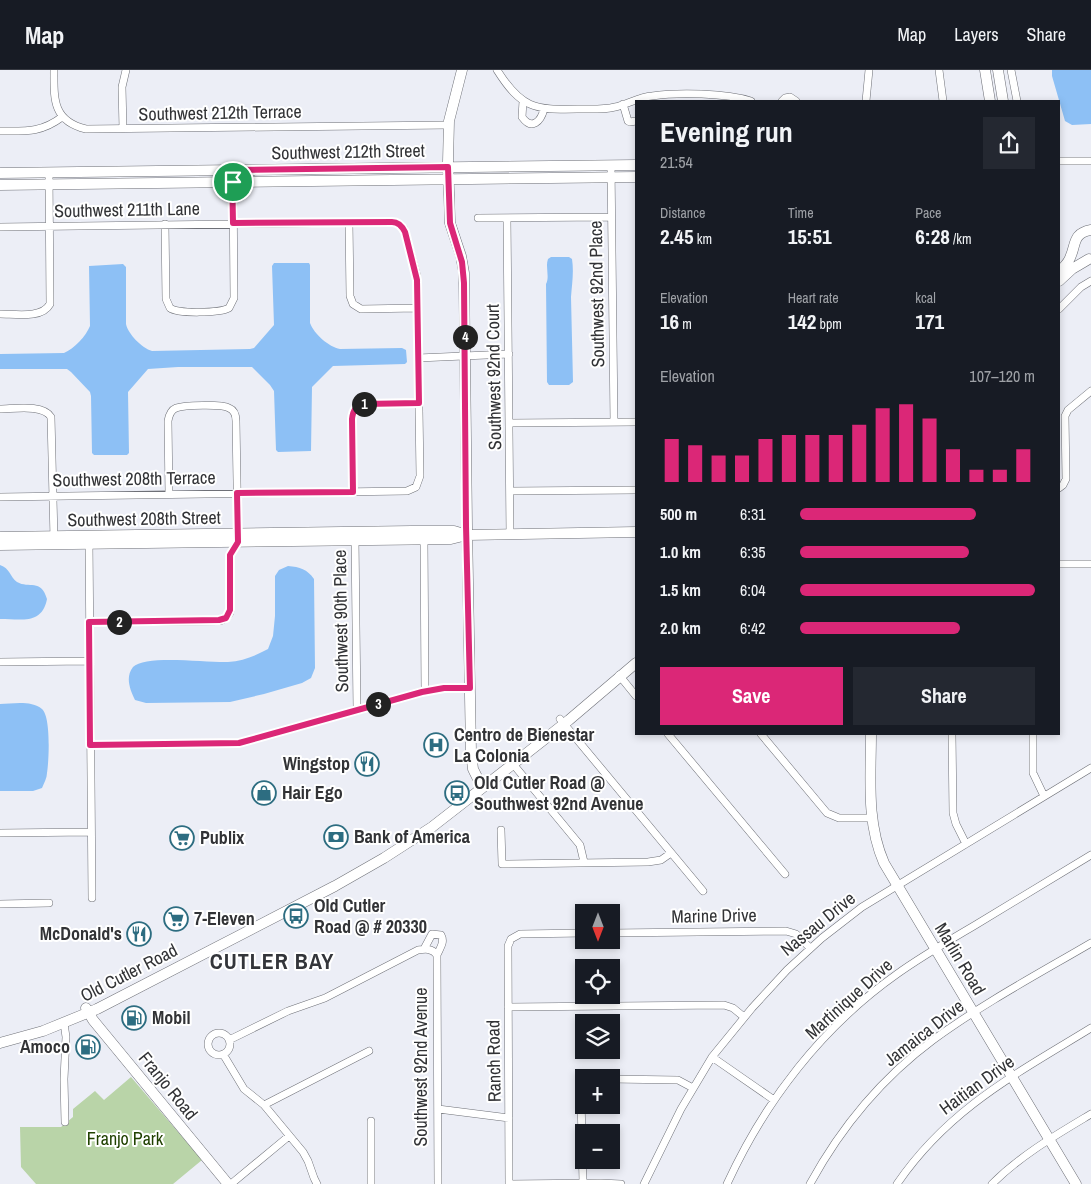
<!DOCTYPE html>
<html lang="en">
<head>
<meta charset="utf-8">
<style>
  :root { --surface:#171b24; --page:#242831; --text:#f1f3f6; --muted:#9ea1a6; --line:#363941; --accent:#db2777 }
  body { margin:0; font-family:"Archivo Narrow",sans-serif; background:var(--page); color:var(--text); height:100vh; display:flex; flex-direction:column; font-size:19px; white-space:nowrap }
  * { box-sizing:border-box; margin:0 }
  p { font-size:16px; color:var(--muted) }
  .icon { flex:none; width:28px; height:28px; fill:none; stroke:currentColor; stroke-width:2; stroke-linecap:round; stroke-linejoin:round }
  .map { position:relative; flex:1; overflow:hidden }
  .drawer { position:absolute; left:635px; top:30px; width:425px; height:635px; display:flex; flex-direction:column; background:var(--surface); border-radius:0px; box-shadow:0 2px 8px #0003 }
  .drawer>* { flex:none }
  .needle { width:32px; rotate:180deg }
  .controls { position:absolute; left:575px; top:834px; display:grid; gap:10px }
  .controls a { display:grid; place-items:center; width:45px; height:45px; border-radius:0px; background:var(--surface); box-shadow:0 2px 8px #0003; font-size:25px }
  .pin { position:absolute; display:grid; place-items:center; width:42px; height:42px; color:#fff; margin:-21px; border:2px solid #fff; border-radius:50%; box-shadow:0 1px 5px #0007 }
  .km { position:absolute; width:25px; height:25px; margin:-12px; border-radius:50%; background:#222; color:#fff; font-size:14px; line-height:25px; text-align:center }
  .round { display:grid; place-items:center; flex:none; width:52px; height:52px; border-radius:0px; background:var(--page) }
  .overview { display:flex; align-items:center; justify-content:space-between; height:85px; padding:0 25px }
  h1 { font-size:28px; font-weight:800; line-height:38px }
  .metrics { display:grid; grid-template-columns:repeat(3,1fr); gap:8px; height:85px; padding:5px 25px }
  .metrics div { display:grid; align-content:center }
  .metrics b { font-size:21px; font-weight:800 }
  .metrics small { font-size:14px; font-weight:400 }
  .metrics p { font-size:14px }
  .chart { height:140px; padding:10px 25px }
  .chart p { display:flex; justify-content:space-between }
  .chart svg { width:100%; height:90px; margin-top:5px; stroke:var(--accent); stroke-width:6 }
  .primary-button { display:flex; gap:10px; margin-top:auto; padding:10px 25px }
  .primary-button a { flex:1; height:58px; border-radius:0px; background:var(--accent); color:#fff; font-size:20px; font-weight:800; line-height:58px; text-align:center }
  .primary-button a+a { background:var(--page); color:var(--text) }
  ul { padding:0 25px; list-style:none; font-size:16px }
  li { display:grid; grid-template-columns:80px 60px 1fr; align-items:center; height:38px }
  li i { height:12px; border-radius:6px; background:var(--accent) }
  header { display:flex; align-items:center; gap:30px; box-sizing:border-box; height:70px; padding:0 25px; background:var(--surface); border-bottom:1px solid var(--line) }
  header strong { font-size:24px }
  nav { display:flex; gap:28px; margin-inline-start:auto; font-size:18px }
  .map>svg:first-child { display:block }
</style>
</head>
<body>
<header>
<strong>Map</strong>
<nav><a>Map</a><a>Layers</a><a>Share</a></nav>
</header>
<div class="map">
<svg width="1091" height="1114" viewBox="0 0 1091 1114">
  <rect width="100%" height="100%" fill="#eceef6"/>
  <path fill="#b9d4a8" d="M131 1007 202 1090 173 1114H36L21 1097 20 1057H61L73 1047V1039L95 1021 104 1030Z"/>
  <path fill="#8dc0f5" d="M1052 0H1091V54L1072 55 1065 51 1052 6Z
    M551 187H569L572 189C574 202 572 214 571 227L573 312 569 315H549L547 312 546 214C550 206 545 197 548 189Z
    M274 193H309L310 195V253C314 264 329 277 340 279L402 278 406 280 407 292 405 294 333 296 312 317 311 381 278 382 276 380 274 321 270 315 252 297H178L148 299 128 322 129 383 127 385H94L92 383 91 326 90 322 71 302 67 299H0V284L64 283C74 279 86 266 90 256L89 196 123 194 126 197V254C128 264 142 278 152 281L250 279 254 278 274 255 272 196Z
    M0 495C10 498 10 507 17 512 29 519 41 508 47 529 42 555 21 549 0 549Z
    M288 496C300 497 307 499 314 509L315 598 311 608 302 613 264 624 230 632 146 633 135 630C130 620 125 607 133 597 145 584 209 593 228 592 243 591 255 586 268 579L273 566 275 546V506L279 500Z
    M0 634C12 634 31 630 42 639 51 647 49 690 47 703 47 708 44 713 42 718L33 721H0Z"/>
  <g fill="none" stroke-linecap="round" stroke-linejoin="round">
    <g stroke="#6e7077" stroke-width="8">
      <path id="street" d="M54 0C54 28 52 51 86 59L448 55
        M497 0C521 38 534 40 577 39 590 39 603 40 615 37 628 34 639 27 652 26 678 22 726 23 751 31
        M939 0 943 31
        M1011 0 1017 31
        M523 31 522 47C532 61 541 51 544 39
        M782 31 785 28 790 27 796 31
        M866 31 869 0
        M623 34 628 51 630 52 636 51
        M123 59 122 17 126 0
        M0 61C25 61 41 63 62 47
        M1059 91H1091
        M611 95 614 352
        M478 148 611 147
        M507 148 510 465
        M349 152 350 226 353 234 361 239 418 238
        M165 154 166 229 170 238C178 244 220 243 229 238L234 228 233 108
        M0 157 392 152 399 154 404 159 417 206 420 406 416 417 407 421 0 427
        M1059 239 1081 217 1091 211
        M0 244C15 244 42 249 50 234L49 103
        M418 288 509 284
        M0 339C14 339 43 334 51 347L54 469
        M509 353 636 352
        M1059 418 1063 415 1066 409 1065 346 1068 340 1091 321
        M353 421 352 349C353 340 356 336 364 334L419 333
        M510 421 636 420
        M355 468 357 640
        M424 469 425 621
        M89 471 92 828
        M1059 494H1091
        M89 552 219 551C226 550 230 545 231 539L230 485 238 472 236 351C236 345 234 340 229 338 222 334 184 335 176 338 171 340 169 345 168 351L169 424
        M0 592 89 591
        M619 605 636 626
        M560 649 703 821
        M668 664 785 804
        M761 664 827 743 839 748H871
        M952 664 953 743 956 754 966 774
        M1033 664V703L1044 726
        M90 675 239 673 425 621 444 618H470
        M513 694 580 775 584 792
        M501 760 502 794 648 792 661 790 671 783
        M0 763 91 762
        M0 834 49 833
        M611 863 786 861 796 864 810 878
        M424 879 432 864 441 865C445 872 440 878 437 885
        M508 937 724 935 733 938 744 947
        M64 953 66 967 64 1009 65 1052
        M208 974a11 11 0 1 1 22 0a11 11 0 1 1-22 0Z
        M229 970 288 941 325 928 418 880C425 879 432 878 437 885L438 1114
        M223 984 244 1019 264 1035 303 1082 308 1091 314 1108 317 1114
        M712 987 774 1030
        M611 1009 678 1010 693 1018
        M264 1035 369 981
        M438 1039 509 1048
        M371 1051V1114
        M583 1113 581 1027 584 1018
        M231 1114 289 1066
        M509 1114 508 876 511 869 520 864 584 863
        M509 1114 601 1113 621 1114
        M644 1114 681 1039 712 987 752 938 787 900 822 868 862 837 1091 698
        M727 1114C765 1031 822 957 897 904 922 886 950 870 977 854 1015 831 1053 808 1091 785
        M810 1114C840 1059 882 1008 933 970 982 934 1038 904 1091 873
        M897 1114C948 1039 1016 1004 1091 958
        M992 1114C1021 1085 1056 1065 1091 1044"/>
    </g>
    <g stroke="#6e7077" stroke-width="11">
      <path id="secondary" d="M462 0 449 51 448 92 450 153 461 186 464 203 467 456 471 682 473 699 482 717
        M985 0 990 31
        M998 0 1003 31
        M0 103 636 95
        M0 115 636 107
        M1059 202C1063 198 1067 194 1069 190 1077 175 1071 164 1091 160
        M1059 211 1072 199 1089 189
        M0 467 412 461H454L464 464
        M0 475 451 469 467 465 636 462
        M871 664C871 707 866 752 884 793L1076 1114
        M86 938 93 950 228 1114
        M0 973 43 961 97 939 335 816 384 788 432 757 513 694 569 650 636 593"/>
    </g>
    <use href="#street" stroke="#fff" stroke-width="7"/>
    <use href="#secondary" stroke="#fff" stroke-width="10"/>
  </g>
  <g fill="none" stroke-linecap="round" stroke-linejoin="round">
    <g stroke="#fff" stroke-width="10">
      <path id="route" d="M448 97 450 153 462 192 464 213 466 456 470 618H444L422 622 239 673 90 675 89 552 219 550 226 548 230 540V485L238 472 237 423 353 422 352 349C353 340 356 336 364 334L419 333 417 210 405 162C402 156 398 152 392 152L233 153 232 100Z"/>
    </g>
    <use href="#route" stroke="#db2777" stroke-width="6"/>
  </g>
  <defs>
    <g id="hospital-ring" transform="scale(1.25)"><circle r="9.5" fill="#fff" stroke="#2d6d81" stroke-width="1.5"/><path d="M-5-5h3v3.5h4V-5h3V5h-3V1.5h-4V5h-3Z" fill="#2d6d81"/></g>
    <g id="restaurant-ring" transform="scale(1.25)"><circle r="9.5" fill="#fff" stroke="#2d6d81" stroke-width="1.5"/><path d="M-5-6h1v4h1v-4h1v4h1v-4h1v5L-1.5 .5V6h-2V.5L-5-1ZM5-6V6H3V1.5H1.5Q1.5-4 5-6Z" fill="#2d6d81"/></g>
    <g id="shop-ring" transform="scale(1.25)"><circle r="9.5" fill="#fff" stroke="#2d6d81" stroke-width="1.5"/><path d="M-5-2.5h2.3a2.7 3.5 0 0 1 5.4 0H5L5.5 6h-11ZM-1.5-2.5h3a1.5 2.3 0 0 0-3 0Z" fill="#2d6d81"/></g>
    <g id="bus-ring" transform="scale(1.25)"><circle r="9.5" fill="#fff" stroke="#2d6d81" stroke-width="1.5"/><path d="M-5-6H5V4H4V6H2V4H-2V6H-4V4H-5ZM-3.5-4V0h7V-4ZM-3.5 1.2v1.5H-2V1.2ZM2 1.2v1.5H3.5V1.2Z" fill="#2d6d81"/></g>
    <g id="bank-ring" transform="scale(1.25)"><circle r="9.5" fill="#fff" stroke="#2d6d81" stroke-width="1.5"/><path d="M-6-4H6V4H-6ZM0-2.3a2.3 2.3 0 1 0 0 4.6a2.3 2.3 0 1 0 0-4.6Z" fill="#2d6d81"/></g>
    <g id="supermarket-ring" transform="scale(1.25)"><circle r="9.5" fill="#fff" stroke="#2d6d81" stroke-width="1.5"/><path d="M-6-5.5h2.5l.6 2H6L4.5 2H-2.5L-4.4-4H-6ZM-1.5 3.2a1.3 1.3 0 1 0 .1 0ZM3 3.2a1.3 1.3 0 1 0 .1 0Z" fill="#2d6d81"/></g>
    <g id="fuel-ring" transform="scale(1.25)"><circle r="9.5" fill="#fff" stroke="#2d6d81" stroke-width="1.5"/><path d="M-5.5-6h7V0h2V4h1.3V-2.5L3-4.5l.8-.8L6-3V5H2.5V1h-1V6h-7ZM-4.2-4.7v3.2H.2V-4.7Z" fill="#2d6d81"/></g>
  </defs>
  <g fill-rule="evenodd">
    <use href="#hospital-ring" x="436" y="675"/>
    <use href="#restaurant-ring" x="367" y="694"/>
    <use href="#shop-ring" x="264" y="723"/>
    <use href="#bus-ring" x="457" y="723"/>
    <use href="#bank-ring" x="336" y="767"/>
    <use href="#supermarket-ring" x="182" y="768"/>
    <use href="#bus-ring" x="296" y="846"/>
    <use href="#supermarket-ring" x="176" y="849"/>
    <use href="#restaurant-ring" x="139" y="864"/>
    <use href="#fuel-ring" x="134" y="948"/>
    <use href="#fuel-ring" x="88" y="977"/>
  </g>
  <g text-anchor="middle" stroke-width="4" stroke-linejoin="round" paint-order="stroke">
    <g font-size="18" fill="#323336" stroke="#fff">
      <text transform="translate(220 43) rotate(-1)" y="6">Southwest 212th Terrace</text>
      <text transform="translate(348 82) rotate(-1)" y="6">Southwest 212th Street</text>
      <text transform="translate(127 140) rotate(-1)" y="6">Southwest 211th Lane</text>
      <text transform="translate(597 224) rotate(-91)" y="6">Southwest 92nd Place</text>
      <text transform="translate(494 307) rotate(-91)" y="6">Southwest 92nd Court</text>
      <text transform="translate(134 409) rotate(-1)" y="6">Southwest 208th Terrace</text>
      <text transform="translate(144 449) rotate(-1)" y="6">Southwest 208th Street</text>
      <text transform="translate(341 551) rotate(-91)" y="6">Southwest 90th Place</text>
      <text transform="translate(714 846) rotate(-1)" y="6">Marine Drive</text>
      <text transform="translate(818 854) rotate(-39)" y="6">Nassau Drive</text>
      <text transform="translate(960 889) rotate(59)" y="6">Marlin Road</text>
      <text transform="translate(129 903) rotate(-27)" y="6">Old Cutler Road</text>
      <text transform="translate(849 929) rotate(-42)" y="6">Martinique Drive</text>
      <text transform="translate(924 963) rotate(-38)" y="6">Jamaica Drive</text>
      <text transform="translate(494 991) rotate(-91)" y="6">Ranch Road</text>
      <text transform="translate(421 997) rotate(-90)" y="6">Southwest 92nd Avenue</text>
      <text transform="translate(977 1015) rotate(-36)" y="6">Haitian Drive</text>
      <text transform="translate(168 1016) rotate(51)" y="6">Franjo Road</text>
    </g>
    <g font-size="18" font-weight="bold" fill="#323336" stroke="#fff" text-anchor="start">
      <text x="454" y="671">Centro de Bienestar<tspan x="454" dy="21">La Colonia</tspan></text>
      <text x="350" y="700" text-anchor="end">Wingstop</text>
      <text x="474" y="719">Old Cutler Road @<tspan x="474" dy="21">Southwest 92nd Avenue</tspan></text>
      <text x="282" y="729">Hair Ego</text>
      <text x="354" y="773">Bank of America</text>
      <text x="200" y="774">Publix</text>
      <text x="314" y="842">Old Cutler<tspan x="314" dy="21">Road @ # 20330</tspan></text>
      <text x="194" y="855">7-Eleven</text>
      <text x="122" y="870" text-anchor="end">McDonald's</text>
      <text x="152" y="954">Mobil</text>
      <text x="70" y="983" text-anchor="end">Amoco</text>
    </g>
    <g font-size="18" fill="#204100" stroke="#fff">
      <text x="125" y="1075">Franjo Park</text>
    </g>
    <g font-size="22" font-weight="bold" letter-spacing="1" fill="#33353a" stroke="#fff">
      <text x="272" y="899">CUTLER BAY</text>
    </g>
  </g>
</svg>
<div class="controls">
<a><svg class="needle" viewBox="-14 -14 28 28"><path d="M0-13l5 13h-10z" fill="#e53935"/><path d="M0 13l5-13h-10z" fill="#9ea1a6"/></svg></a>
<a><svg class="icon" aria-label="locate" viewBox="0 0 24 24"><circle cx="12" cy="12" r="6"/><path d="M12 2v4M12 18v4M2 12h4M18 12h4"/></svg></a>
<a><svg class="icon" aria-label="layers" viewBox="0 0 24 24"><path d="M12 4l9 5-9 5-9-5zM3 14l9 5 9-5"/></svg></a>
<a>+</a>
<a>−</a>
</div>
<div class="pin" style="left:233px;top:112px;background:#1e9e55"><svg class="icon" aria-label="arrive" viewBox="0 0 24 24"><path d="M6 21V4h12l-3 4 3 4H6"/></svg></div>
<b class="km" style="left:364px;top:334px">1</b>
<b class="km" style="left:119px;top:552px">2</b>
<b class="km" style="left:378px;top:634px">3</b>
<b class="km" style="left:465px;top:267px">4</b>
<section class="drawer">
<div class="overview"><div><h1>Evening run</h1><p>21:54</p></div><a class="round"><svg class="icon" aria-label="share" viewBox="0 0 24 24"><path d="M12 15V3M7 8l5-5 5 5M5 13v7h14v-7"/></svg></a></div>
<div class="metrics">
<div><p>Distance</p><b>2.45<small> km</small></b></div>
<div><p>Time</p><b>15:51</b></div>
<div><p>Pace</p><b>6:28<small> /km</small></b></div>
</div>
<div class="metrics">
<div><p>Elevation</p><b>16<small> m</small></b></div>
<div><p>Heart rate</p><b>142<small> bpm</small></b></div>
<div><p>kcal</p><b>171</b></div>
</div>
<div class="chart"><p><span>Elevation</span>107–120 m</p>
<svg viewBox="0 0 160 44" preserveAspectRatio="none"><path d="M5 44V23M15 44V26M25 44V31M35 44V31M45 44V23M55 44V21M65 44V21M75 44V21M85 44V16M95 44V8M105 44V6M115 44V13M125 44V28M135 44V38M145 44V38M155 44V28"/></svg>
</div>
<ul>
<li><b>500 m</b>6:31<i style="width:75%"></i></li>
<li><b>1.0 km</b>6:35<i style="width:72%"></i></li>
<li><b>1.5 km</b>6:04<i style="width:100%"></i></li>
<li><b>2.0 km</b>6:42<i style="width:68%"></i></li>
</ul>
<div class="primary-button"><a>Save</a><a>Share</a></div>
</section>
</div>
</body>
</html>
